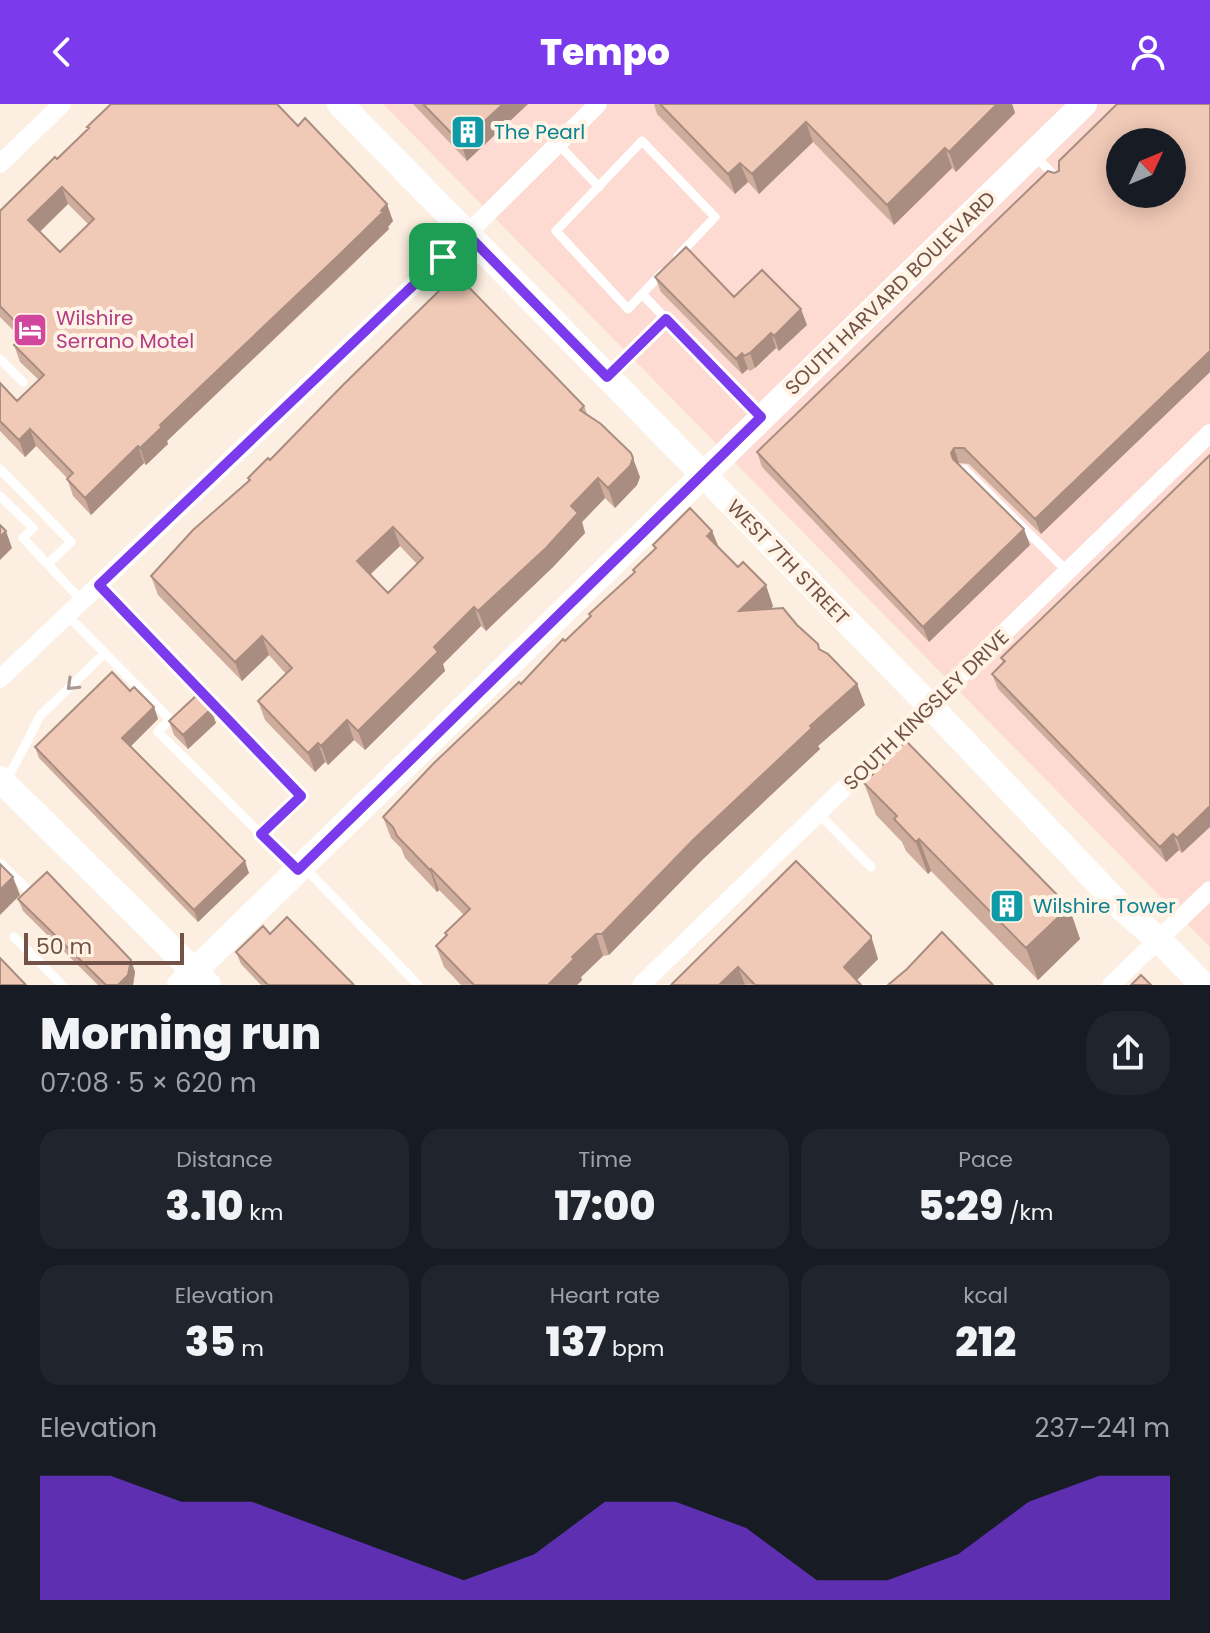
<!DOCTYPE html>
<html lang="en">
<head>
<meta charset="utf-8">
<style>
  :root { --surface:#171b24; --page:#20242c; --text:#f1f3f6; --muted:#9ea1a6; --accent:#7c3aed }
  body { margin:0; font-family:Poppins,sans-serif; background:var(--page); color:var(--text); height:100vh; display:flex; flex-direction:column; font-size:30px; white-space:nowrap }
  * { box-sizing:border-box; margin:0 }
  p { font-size:26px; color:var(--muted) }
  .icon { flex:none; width:44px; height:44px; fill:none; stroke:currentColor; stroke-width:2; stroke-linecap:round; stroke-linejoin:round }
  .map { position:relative; height:881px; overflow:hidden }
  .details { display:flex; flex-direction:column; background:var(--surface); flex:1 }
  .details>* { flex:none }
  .needle { width:52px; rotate:46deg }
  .buttons { position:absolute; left:1106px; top:24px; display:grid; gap:16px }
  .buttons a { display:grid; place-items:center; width:80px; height:80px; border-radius:50%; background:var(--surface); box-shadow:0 4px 20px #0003; font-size:40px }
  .scale { position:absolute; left:24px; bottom:20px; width:160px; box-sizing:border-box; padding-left:8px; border:4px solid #735247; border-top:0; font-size:22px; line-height:28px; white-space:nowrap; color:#735247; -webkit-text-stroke:6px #fff3e6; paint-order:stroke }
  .pin { position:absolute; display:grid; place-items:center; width:68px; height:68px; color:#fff; margin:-34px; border-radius:16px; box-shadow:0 4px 12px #0006 }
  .round { display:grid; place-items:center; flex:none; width:84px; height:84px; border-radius:32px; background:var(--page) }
  .overview { display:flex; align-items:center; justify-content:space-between; height:136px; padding:0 40px }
  h1 { font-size:44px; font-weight:800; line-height:60px }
  .stats { display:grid; grid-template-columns:repeat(3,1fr); gap:12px; height:136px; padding:8px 40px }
  .stats div { display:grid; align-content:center; border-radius:20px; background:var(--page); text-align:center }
  .stats b { font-size:40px; font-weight:800 }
  .stats small { font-size:22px; font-weight:400 }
  .stats p { font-size:22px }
  .chart { height:224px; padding:16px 40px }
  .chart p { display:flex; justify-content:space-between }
  .chart svg { width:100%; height:144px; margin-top:8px; fill:var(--accent); opacity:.7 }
  header { display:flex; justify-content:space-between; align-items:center; height:104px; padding:0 40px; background:var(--accent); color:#fff; font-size:36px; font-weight:800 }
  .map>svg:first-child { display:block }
</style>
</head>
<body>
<header><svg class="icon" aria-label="back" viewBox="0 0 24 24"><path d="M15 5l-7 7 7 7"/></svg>Tempo<svg class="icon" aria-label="person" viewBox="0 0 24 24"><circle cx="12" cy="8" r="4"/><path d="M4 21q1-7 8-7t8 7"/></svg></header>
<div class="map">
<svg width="1210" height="881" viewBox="0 0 1210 881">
  <rect width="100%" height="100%" fill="#fceee0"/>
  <path fill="#fddbd3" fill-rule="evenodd" d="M383 0H1210V843ZM1120 38H1172V90H1120Z"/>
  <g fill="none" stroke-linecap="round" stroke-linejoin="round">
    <path stroke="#fff" stroke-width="9" d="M558 40 599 83
      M1034 51 1057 74
      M662 169 642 190 761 313
      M642 190 628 205 556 127 642 37 715 113 678 152
      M0 255 23 278
      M609 271 666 215
      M0 365 71 438 49 459
      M964 365 1068 468
      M0 392 33 424 23 434 82 497
      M99 481 301 692 261 730
      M67 511 170 615 158 628 297 766
      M6 678 40 612 105 549
      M819 710 871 763
      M0 759 26 784
      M305 764 418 881
      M14 833 62 881"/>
    <path stroke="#fff" stroke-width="18" d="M0 60 62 0
      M0 575 467 130 598 0
      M641 881 1210 329
      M1111 881 1210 786"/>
    <path stroke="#fff" stroke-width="26" d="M340 0 930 602 1124 806 1159 836 1203 881
      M0 675 208 881
      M180 881 1084 0"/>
  </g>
  <path fill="#cfad9d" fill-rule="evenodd" d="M413 0H528L467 57Z
    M654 0H1012L1015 9 956 68 952 64 894 121 813 38 759 90 748 78 735 90 657 10Z
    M1210 0V268L1041 430 969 360 959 359V360L1030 441 929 538 762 363 757 348 1054 69Z
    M87 23 393 117 388 123 389 125 345 168 167 337 168 340 146 361 144 359 91 411 73 392 67 374 36 342 25 353 0 327V279L17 297 39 276 20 258 14 241 21 234 0 213V107L57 55 88 25ZM68 100 88 120 60 148 40 128Z
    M655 173 734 193 807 221 779 247 776 244 755 264 750 267 748 265 742 270 661 188Z
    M584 302 587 310 640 373 637 381 615 404 605 394 582 418 585 429 553 463 486 527 481 522 443 560 445 567 365 646 354 636 328 661 325 658 315 668 265 616 258 597 286 570 269 551 242 577 158 491 151 472 249 376 248 374 270 356ZM400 442 417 460 388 489 370 471Z
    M1210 351 1182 749 1179 746 1166 758 998 585 992 570 1003 559 1001 554Z
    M712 427 719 443 773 502 771 505 797 521 819 545 857 580 865 601 818 642 820 645 701 757 609 851 603 852 581 873 582 876 577 881H461L444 863 436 842 446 831 445 829 464 811 439 786 437 788 405 754 401 744 391 734 383 713 590 513 589 510 634 469 633 466 655 445 653 441Z
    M130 587 154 603 158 615 131 642 249 769 198 818 39 654 35 643Z
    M169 617 216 619 188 645 174 631Z
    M864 679 1069 803 1080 835 1038 876 931 767 928 770 906 747 902 738 876 711Z
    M796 757 871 832 878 855 856 877 861 881H671Z
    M18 795 131 856 135 868 133 881H98L23 807Z
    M270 830 354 881H261L241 860 236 848Z"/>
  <path fill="#a98d80" d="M503 0H528L467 57 461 39Z
    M997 0H1012L1015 9 956 68 949 48Z
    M806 18 813 38 759 90 752 70Z
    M945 44 952 64 894 121 887 101Z
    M740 59 748 78 735 90 728 70Z
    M62 83 68 100 34 133 28 116Z
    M387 100 393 117 388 123 389 125 167 337 168 340 146 361 140 344 160 321Z
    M801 205 807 221 779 247 774 232Z
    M771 229 776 244 755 264 750 249Z
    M1210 247V268L1041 430 1035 415Z
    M742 249 748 265 742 270 736 255Z
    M30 325 36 342 25 353 19 336Z
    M138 342 144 359 91 411 85 394Z
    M954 344 959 359 957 364 951 349Z
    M633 354 640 373 637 381 615 404 608 384Z
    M598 374 605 394 582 418 585 429 553 463 486 527 478 507 571 402Z
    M393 423 400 442 364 476 357 457Z
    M1024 425 1030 441 929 538 923 523Z
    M6 427 12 444 0 456V433Z
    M712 427 720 448 707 432Z
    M766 481 773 502 746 528 739 507Z
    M474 503 481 522 443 560 445 567 365 646 358 627 434 543Z
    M262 532 269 551 242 577 235 558Z
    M857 580 865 601 818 642 820 645 701 757 609 851 602 830 693 736 810 622Z
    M154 603 158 615 127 646 122 634Z
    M211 605 216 619 188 645 183 631Z
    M347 616 354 636 328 661 321 642Z
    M318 639 325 658 315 668 308 649Z
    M1210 702V723L1182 749 1177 734Z
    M1173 730 1179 746 1166 758 1160 743Z
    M919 735 931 767 928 770 916 738Z
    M245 757 249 769 198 818 194 806Z
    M431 765 439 786 437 788 430 766Z
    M13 773 20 791 0 811V786Z
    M1069 803 1080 835 1038 876 1026 844Z
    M596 830 603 852 581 873 582 876 577 881H548L572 853Z
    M871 832 878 855 852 881 844 863Z
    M131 856 135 868 133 881H118Z
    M738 863 745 881H719Z"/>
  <path fill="#f1c9b7" stroke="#a98d80" stroke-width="2" fill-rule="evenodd" d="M111 0H277L298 22 305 14 387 100 381 107 383 108 339 151 160 321 162 323 140 344 138 342 85 394 67 375 73 369 30 325 19 336 0 317V279L17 297 44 271 14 241 26 229 0 202V107L55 53 57 55 89 24 87 23ZM62 83 94 115 60 148 28 116Z
    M423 0H503L461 39Z
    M660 0H997L949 48 945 44 887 101 806 18 752 70 740 59 728 70Z
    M1117 0H1210V247L1035 415 964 344H954L951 349 953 355 1024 425 923 523 757 348 1048 67 1054 69 1059 67V57ZM1120 38H1172V90H1120Z
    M686 143 734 193 762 166 801 205 774 232 771 229 750 249 744 252 742 249 736 255 655 173Z
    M458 172 584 302 580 306 601 320 631 349 633 354 630 362 608 384 598 374 571 402 578 409 546 444 478 507 474 503 434 543 438 548 358 627 347 616 321 642 318 639 308 649 258 597 292 564 262 532 235 558 151 472 193 426 250 376 248 374 268 354 270 356 343 281 443 183 445 185ZM393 423 423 454 388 489 357 457Z
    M1210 351V702L1177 734 1173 730 1160 743 992 570 1005 557 1001 554Z
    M690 404 712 427 707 432 738 463 743 458 766 481 739 507 783 504 797 521 818 540 819 545 828 550 857 580 810 622 812 624 693 736 602 830H596L572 853 574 855 548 881H474L436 842 447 831 445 829 470 805 431 765 430 766 397 732 393 723 383 713 433 660 519 578 521 580 563 535 565 537 591 512 589 510 635 468 633 466 656 444 653 441Z
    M0 421 6 427 0 433Z
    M112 568 130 587 134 583 154 603 122 634 245 757 194 806 35 643Z
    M197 591 211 605 183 631 169 617Z
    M906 637 1069 803 1026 844 919 735 916 738 894 715 897 712 864 679Z
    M796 757 871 832V835L844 863 861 881H755L738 863 719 881H671Z
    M0 760 13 773 0 786Z
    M47 768 131 856 128 871 118 881H106L18 795Z
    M287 813 354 881H268L236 848 263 822 270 830Z
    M942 828 993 881H888L907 865Z
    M0 854 26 881H0Z
    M1141 871 1151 881H1131Z"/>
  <defs><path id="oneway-chevron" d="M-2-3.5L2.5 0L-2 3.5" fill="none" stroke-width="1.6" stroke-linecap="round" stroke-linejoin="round" transform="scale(2)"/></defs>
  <use stroke="#ab9791" href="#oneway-chevron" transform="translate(72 581) rotate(136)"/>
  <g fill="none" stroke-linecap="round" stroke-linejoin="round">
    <g stroke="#fff" stroke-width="16">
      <path id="route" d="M467 130 607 273 666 215 761 313 298 766 261 730 301 692 99 481Z"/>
    </g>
    <use href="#route" stroke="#7c3aed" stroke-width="10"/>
  </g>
  <defs>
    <g id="building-square" transform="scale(1.8)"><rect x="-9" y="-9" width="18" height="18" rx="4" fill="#0f9aa8" stroke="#fff3e6"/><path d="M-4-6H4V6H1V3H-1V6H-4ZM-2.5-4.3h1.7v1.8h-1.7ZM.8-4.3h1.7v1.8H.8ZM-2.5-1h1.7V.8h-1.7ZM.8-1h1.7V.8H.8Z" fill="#fff"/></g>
    <g id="hotel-square" transform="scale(1.8)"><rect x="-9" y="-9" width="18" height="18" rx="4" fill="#d1479c" stroke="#fff3e6"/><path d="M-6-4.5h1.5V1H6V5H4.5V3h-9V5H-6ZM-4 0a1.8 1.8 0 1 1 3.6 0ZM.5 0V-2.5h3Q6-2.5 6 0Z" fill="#fff"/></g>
  </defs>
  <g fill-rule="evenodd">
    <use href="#building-square" x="468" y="28"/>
    <use href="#hotel-square" x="30" y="226"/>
    <use href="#building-square" x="1007" y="802"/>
  </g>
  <g text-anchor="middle" stroke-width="8" stroke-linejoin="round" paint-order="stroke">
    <g font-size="20" fill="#0d838f" stroke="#fff3e6" text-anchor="start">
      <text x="494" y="35">The Pearl</text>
      <text x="1033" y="809">Wilshire Tower</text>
    </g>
    <g font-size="20" fill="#735247" stroke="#fff3e6">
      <text transform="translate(890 189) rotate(-44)" y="7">SOUTH HARVARD BOULEVARD</text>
      <text transform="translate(788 458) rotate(46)" y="7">WEST 7TH STREET</text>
      <text transform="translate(926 606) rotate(-44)" y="7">SOUTH KINGSLEY DRIVE</text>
    </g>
    <g font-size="20" fill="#b23c85" stroke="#fff3e6" text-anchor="start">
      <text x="56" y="221">Wilshire<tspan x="56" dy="23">Serrano Motel</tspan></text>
    </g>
  </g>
</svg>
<div class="buttons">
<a><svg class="needle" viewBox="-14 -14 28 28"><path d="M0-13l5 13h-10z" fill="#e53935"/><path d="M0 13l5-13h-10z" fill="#9ea1a6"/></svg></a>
</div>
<div class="scale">50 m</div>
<div class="pin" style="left:443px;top:153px;background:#1e9e55"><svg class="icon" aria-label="arrive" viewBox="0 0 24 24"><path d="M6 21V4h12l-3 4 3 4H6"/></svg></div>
</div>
<section class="details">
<div class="overview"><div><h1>Morning run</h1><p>07:08 · 5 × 620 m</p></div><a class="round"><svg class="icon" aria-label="share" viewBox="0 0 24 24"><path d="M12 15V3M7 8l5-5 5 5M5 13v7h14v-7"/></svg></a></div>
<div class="stats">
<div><p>Distance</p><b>3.10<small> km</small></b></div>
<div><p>Time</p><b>17:00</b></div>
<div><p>Pace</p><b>5:29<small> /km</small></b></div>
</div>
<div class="stats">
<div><p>Elevation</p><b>35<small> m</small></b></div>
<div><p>Heart rate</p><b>137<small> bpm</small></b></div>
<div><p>kcal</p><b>212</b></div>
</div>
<div class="chart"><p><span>Elevation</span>237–241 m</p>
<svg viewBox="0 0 160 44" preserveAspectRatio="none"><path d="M0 44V6L10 6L20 14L30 14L40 22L50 30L60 38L70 30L80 14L90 14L100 22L110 38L120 38L130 30L140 14L150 6L160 6V44z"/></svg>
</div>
</section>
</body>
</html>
